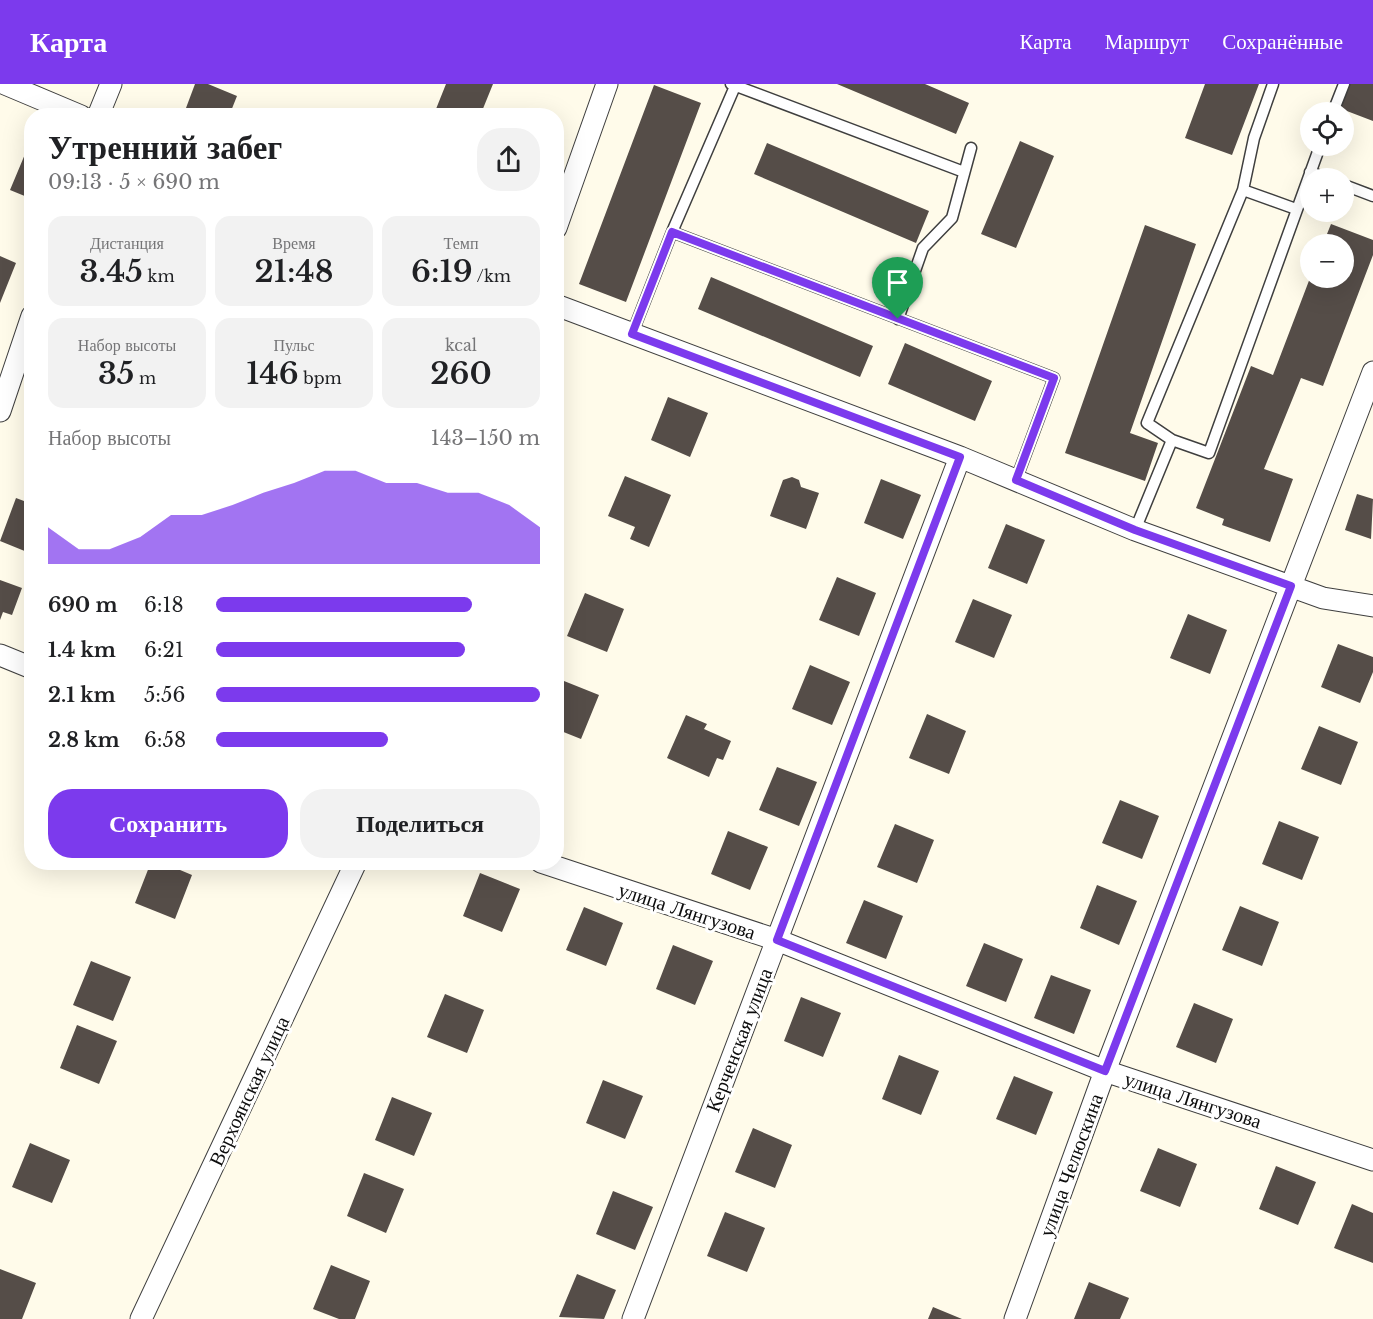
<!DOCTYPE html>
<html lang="ru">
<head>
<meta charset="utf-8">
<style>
  :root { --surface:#fff; --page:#f2f2f2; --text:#202124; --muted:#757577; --accent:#7c3aed }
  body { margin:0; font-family:"Libre Baskerville",serif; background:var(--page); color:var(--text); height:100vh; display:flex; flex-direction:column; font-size:22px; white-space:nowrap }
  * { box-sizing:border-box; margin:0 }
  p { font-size:20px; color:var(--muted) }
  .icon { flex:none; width:33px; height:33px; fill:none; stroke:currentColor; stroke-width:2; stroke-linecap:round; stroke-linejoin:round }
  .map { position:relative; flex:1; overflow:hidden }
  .drawer { position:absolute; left:24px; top:24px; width:540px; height:762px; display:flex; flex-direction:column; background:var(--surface); border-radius:24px; box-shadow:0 6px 24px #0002 }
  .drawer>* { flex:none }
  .tools { position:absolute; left:1300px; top:18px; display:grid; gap:12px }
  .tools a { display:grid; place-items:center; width:54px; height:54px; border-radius:50%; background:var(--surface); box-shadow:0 6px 24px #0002; font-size:30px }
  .pin { position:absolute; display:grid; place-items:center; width:51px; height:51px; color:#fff; margin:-62px -26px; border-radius:50% 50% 50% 0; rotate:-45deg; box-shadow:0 0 6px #0007 }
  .pin .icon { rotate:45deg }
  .round { display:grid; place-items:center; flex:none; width:63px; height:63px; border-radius:24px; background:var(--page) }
  .summary { display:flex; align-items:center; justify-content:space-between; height:102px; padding:0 24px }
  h1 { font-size:33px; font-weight:600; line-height:45px }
  .figures { display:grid; grid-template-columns:repeat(3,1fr); gap:9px; height:102px; padding:6px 24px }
  .figures div { display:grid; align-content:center; border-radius:15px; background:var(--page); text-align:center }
  .figures b { font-size:30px; font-weight:600 }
  .figures small { font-size:16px; font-weight:400 }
  .figures p { font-size:16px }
  .chart { height:168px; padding:12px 24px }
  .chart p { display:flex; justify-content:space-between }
  .chart svg { width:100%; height:108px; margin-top:6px; fill:var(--accent); opacity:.7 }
  .cta { display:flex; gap:12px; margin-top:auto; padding:12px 24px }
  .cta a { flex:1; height:69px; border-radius:24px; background:var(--accent); color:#fff; font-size:24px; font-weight:600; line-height:69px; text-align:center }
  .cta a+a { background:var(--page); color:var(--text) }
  ul { padding:0 24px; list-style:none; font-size:20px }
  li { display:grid; grid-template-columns:96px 72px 1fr; align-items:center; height:45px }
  li i { height:15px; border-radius:8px; background:var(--accent) }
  header { display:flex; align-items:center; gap:36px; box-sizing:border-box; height:84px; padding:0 30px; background:var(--accent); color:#fff }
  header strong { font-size:28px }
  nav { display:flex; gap:33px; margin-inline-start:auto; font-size:21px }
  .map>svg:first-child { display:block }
</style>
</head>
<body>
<header>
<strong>Карта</strong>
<nav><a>Карта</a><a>Маршрут</a><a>Сохранённые</a></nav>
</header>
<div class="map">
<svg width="1373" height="1235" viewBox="0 0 1373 1235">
  <rect width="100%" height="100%" fill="#fffbea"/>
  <path fill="#554d48" d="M195 0H208L237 12 229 32H183Z
    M446 0H493L480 32H453L436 25Z
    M837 0H925L969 19 956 50Z
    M1205 0H1259L1232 71 1185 54Z
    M1349 0H1373V37L1339 24Z
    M654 1 701 19 626 218 579 200Z
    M1020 57 1054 72 1016 164 981 150Z
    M767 59 929 127 916 159 754 90Z
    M28 63 32 64V115L10 106Z
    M1331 140 1373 156V171L1323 302 1301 294 1264 385 1293 395 1270 458 1222 441 1224 435 1196 424 1251 282 1273 291 1310 194H1344V160H1323Z
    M1145 141 1196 160 1130 349 1158 359 1145 397 1065 369Z
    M0 172 16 179 0 219Z
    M711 193 873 262 860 293 698 225Z
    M905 259 992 297 975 337 888 300Z
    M668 313 708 329 690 373 651 356Z
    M625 392 671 411 649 463 630 455 635 443 608 432Z
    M792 393 799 396 801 403 819 409 806 445 770 432 783 396Z
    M881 395 921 411 903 455 864 439Z
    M1357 410 1373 415 1371 455 1345 446Z
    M16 414 32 420V470L0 457Z
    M1006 440 1045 456 1027 500 988 484Z
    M837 493 876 509 859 552 819 536Z
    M0 496 22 504 12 531 3 528 0 536Z
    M585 509 624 525 607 568 567 552Z
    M973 515 1012 531 994 574 955 558Z
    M1188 530 1227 546 1210 590 1170 574Z
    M1338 560 1373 573V588L1360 619 1321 603Z
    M810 581 850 598 832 641 792 625Z
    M559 595 599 611 581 655 556 645V601Z
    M927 630 966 647 949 690 909 674Z
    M686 631 707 640 704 645 731 657 723 676 717 674 709 693 667 674Z
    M1319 642 1358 658 1341 701 1301 685Z
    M777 683 817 698 799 742 759 726Z
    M1120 716 1159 732 1142 775 1102 759Z
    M1279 737 1319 753 1302 796 1262 780Z
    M895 740 934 756 917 799 877 783Z
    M728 747 768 763 750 806 711 790Z
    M151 778H161L192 791 175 835 135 819Z
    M480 789 520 805 502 848 463 832Z
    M1097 801 1137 817 1119 861 1080 844Z
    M864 816 903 832 886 875 846 859Z
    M1240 822 1279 838 1262 882 1222 866Z
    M584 823 623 839 606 882 566 866Z
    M984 859 1023 875 1006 918 966 902Z
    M673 861 713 877 695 921 656 905Z
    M91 877 131 893 113 937 73 921Z
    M1051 891 1091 906 1074 950 1034 934Z
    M445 910 484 926 467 969 427 953Z
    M801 913 841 929 823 973 784 957Z
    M1194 919 1233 935 1216 979 1176 963Z
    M77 941 117 957 99 1000 60 984Z
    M899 971 939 987 921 1031 882 1015Z
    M1014 992 1053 1008 1036 1051 996 1035Z
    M603 996 643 1012 625 1055 586 1039Z
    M392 1013 432 1029 414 1072 375 1056Z
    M753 1044 792 1061 775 1104 735 1088Z
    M30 1059 70 1076 52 1119 12 1103Z
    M1158 1064 1197 1080 1180 1123 1140 1107Z
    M1276 1082 1316 1098 1298 1141 1259 1125Z
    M364 1089 404 1105 386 1149 347 1132Z
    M613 1107 653 1123 635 1166 596 1150Z
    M1352 1120 1373 1129V1179L1334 1164Z
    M725 1128 765 1144 747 1188 707 1172Z
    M331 1181 370 1197 355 1235H339L313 1225Z
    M0 1185 36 1199 22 1235H0Z
    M577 1190 616 1206 604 1235 559 1233Z
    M1089 1198 1129 1214 1120 1235H1074Z
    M933 1223 962 1235H928Z"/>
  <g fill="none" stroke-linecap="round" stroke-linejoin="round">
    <g stroke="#3f3f3f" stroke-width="13">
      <path id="service" d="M731 0 964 88
        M1273 0 1254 54 1243 106 1296 125
        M1333 28 1344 0
        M1310 88 1326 94
        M1344 101 1373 112
        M672 148 1054 294 1016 396
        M898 235 923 164 952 134 971 64
        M632 250 672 148 736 0
        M1172 356 1147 339 1243 106
        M1135 446 1172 356 1209 369 1320 62"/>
    </g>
    <g stroke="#3f3f3f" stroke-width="23">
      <path id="minor" d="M5 0 81 32
        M98 32 111 0
        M556 144 607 0
        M556 221 960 373 1135 446 1323 514 1373 522
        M0 327 32 232
        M0 571 32 584
        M541 778 777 856 1105 987 1373 1076
        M141 1235 356 778
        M633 1235 960 373
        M1015 1235 1105 987 1373 288"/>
    </g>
    <use href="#service" stroke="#fff" stroke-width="10"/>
    <use href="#minor" stroke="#fff" stroke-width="21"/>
  </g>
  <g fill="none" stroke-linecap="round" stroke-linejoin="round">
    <g stroke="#fff" stroke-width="12">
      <path id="route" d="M672 148 1054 294 1016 396 1135 446 1291 502 1105 987 777 856 960 373 632 250Z"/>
    </g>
    <use href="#route" stroke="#7c3aed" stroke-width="8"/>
  </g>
  <g text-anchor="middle" stroke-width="6" stroke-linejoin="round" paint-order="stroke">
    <g font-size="20" fill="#0c0c0c" stroke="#fff">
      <text transform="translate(687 827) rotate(18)" y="7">улица Лянгузова</text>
      <text transform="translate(739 956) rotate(-69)" y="7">Керченская улица</text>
      <text transform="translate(249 1007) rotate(-65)" y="7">Верхоянская улица</text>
      <text transform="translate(1193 1016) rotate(18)" y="7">улица Лянгузова</text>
      <text transform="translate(1071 1081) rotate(-70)" y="7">улица Челюскина</text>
    </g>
  </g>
</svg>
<div class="tools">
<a><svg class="icon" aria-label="locate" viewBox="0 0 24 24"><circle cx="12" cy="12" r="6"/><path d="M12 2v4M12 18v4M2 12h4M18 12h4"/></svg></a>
<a>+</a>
<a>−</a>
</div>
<div class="pin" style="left:898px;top:235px;background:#1e9e55"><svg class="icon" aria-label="arrive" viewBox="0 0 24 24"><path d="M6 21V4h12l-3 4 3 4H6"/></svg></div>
<section class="drawer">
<div class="summary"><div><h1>Утренний забег</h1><p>09:13 · 5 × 690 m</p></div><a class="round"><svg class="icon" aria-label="share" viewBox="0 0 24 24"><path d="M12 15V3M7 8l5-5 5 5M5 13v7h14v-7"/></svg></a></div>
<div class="figures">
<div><p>Дистанция</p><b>3.45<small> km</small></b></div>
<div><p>Время</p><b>21:48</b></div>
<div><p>Темп</p><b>6:19<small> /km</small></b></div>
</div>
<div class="figures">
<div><p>Набор высоты</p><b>35<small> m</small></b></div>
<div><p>Пульс</p><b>146<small> bpm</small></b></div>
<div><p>kcal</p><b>260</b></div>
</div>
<div class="chart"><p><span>Набор высоты</span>143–150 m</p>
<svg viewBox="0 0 160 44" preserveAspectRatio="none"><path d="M0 44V29L10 38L20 38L30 33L40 24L50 24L60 20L70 15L80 11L90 6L100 6L110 11L120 11L130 15L140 15L150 20L160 29V44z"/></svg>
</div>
<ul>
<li><b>690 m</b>6:18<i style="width:79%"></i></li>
<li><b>1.4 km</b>6:21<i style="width:77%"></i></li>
<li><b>2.1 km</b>5:56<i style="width:100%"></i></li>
<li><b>2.8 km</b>6:58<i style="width:53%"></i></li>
</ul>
<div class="cta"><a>Сохранить</a><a>Поделиться</a></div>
</section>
</div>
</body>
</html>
